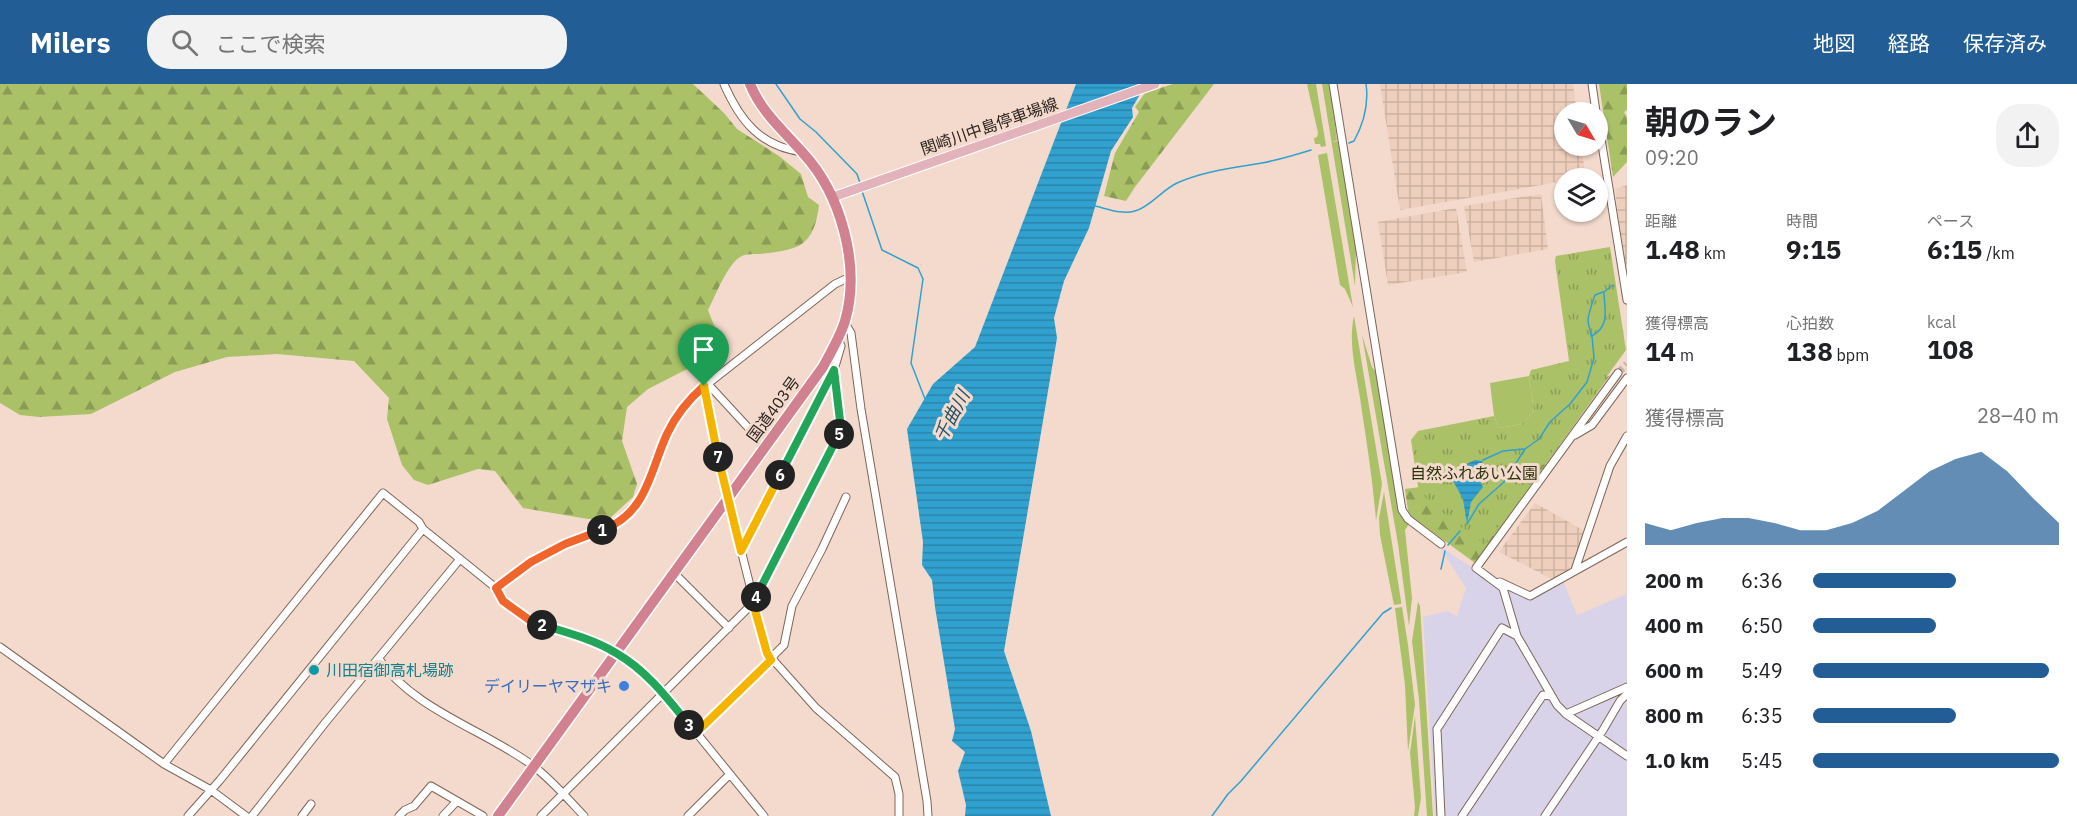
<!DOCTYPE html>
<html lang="ja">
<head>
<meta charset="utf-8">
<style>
  :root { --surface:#fff; --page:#f2f2f2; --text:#202124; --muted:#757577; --accent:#225e95 }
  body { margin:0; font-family:"IBM Plex Sans","Noto Sans JP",sans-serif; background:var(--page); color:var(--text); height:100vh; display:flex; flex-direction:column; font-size:22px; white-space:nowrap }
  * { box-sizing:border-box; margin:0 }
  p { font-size:20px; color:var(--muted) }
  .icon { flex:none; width:33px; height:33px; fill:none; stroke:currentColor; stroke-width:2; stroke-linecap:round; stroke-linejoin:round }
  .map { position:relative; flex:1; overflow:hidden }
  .drawer { display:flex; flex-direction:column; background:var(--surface); width:450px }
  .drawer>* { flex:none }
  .needle { width:39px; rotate:128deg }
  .tools { position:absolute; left:1554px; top:18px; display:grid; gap:12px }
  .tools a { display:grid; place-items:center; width:54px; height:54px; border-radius:50%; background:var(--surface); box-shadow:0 2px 4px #0004; font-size:30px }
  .pin { position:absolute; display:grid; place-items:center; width:51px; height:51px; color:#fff; margin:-62px -26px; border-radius:50% 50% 50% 0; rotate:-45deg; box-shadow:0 0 6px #0007 }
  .pin .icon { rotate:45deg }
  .km { position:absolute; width:30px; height:30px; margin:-15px; border-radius:50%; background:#222; color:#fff; font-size:16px; line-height:30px; text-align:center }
  .round { display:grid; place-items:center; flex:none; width:63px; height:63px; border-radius:24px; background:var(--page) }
  .headline { display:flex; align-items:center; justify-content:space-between; height:102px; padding:0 18px }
  h1 { font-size:33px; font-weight:700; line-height:45px }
  .metrics { display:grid; grid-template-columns:repeat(3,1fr); gap:9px; height:102px; padding:6px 18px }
  .metrics div { display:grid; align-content:center }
  .metrics b { font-size:26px; font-weight:700 }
  .metrics small { font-size:16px; font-weight:400 }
  .metrics p { font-size:16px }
  .chart { height:168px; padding:12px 18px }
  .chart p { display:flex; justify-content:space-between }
  .chart svg { width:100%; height:108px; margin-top:6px; fill:var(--accent); opacity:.7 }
  ul { padding:0 18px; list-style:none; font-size:20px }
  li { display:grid; grid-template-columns:96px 72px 1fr; align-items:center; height:45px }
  li i { height:15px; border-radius:8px; background:var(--accent) }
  header { display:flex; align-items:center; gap:36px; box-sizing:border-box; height:84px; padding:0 30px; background:var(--accent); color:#fff }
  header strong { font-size:28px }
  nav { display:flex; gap:33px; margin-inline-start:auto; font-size:21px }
  .search { width:420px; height:54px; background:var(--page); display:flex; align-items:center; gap:15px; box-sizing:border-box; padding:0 21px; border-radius:24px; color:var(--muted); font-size:22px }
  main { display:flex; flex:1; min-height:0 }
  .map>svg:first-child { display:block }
</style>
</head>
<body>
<header>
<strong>Milers</strong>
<div class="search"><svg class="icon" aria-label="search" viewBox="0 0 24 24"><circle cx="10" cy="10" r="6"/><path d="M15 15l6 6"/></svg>ここで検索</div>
<nav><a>地図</a><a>経路</a><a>保存済み</a></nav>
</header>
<main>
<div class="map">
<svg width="1627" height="732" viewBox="0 0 1627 732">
  <defs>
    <pattern id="industrial-grid" width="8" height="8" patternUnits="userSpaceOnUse" patternTransform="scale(1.5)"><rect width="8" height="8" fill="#eecebc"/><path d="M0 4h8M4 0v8" fill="none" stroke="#ccb1a1"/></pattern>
    <pattern id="forest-firs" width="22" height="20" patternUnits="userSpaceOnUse" patternTransform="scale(1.5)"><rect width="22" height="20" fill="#aac168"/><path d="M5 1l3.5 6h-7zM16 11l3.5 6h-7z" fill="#8b9c55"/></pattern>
    <pattern id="park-tufts" width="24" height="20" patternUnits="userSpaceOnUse" patternTransform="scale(1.5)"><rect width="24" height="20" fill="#aac168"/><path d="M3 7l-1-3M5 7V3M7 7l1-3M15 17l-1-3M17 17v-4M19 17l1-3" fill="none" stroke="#8b9c55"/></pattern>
    <pattern id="water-rules" width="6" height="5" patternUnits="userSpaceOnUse" patternTransform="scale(1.5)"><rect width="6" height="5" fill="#31a1cf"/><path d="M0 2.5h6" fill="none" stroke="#2a83a7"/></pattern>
  </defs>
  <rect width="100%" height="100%" fill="#f4dacd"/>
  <path fill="#d8d3e8" d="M1439 462 1485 492 1530 514 1563 497 1577 531 1627 510V732H1435L1423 533 1447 527 1457 532 1466 504Z"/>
  <path fill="url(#industrial-grid)" d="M1380 0H1573L1577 28H1564V62H1581L1586 93 1564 94V97L1400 126Z
    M1627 101V180L1624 182 1615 105Z
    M1541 110 1548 165 1474 178 1464 122Z
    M1456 124 1467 188 1388 201 1378 138Z
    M1535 419 1588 449 1574 486 1554 496 1499 468Z"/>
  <path fill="#aac168" d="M1307 0H1316L1326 62 1321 63 1320 60H1315L1314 54 1317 53 1318 49Z
    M1322 0H1330L1337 56 1332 58 1338 57 1346 93 1356 166 1355 202Z
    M1327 69 1353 223 1345 205 1340 201 1318 71Z
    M1354 232 1382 400 1376 437C1373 396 1366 355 1360 314 1356 287 1348 259 1354 232Z
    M1362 251 1372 283 1376 288 1400 431 1409 440 1405 446 1412 514 1409 542 1398 460Z
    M1529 292 1534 327 1522 340 1499 344 1494 332 1490 299Z
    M1384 408 1401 517V520L1394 521 1380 451 1379 434Z
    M1418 518 1420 522 1433 732H1427L1419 616 1412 557Z
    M1402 523 1408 561 1415 621 1408 667 1405 601 1395 524Z
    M1415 632 1421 714 1418 732H1414L1415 723 1410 669Z"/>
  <path fill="url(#forest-firs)" d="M0 0H693L724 29 737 45 779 72 801 90 808 113 819 121C814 163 798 166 760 170 755 170 746 170 742 172 728 178 715 213 708 226L719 254 707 275 648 305 627 323 622 357 637 400 633 413 609 435H588L523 424 495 387 478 385 428 401 414 396 402 381 387 335 389 314 354 277 277 270 227 273 175 288 91 330 39 333 20 331 0 319Z
    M1173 0H1214L1135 103 1126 117 1104 112 1115 69 1139 28 1135 23 1145 9Z
    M1599 0H1627V26L1624 28 1627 33V78L1613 93Z
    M1610 291 1475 479 1412 433 1408 427 1405 405 1435 401Z"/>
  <path fill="url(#park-tufts)" d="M1610 163 1626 266 1485 461 1429 418 1418 403 1411 356 1418 347 1494 332 1499 344 1522 340 1534 327 1529 292 1531 286 1569 277 1555 177 1556 172Z"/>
  <path fill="url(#water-rules)" d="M1076 0H1146L1132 24 1133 33 1111 67 1089 144 1064 197 1054 234 1057 254 1004 567 1031 647 1051 732H965L966 721 958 687 965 668 952 657 955 645 935 523 932 496 922 481 923 458 907 345 933 300 975 263Z
    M1475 376 1483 377 1477 391 1483 403 1471 418 1467 440 1463 415 1452 395 1458 384Z"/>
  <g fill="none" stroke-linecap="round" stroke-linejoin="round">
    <path stroke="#31a1cf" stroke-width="1.5" d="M776 0 800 35 816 48 857 90 860 99
      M1349 59 1354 57C1364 39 1369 21 1366 0
      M862 107 882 166 918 184 923 195 911 279 925 315
      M1095 122C1108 125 1123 131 1135 127 1150 123 1162 106 1177 99 1204 87 1233 84 1262 79 1278 76 1295 71 1311 66
      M1591 252C1591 247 1588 241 1588 236 1588 232 1593 216 1595 211L1603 208
      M1483 376 1503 367 1524 365
      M1467 440 1479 420 1504 398 1525 365 1539 355 1550 338 1570 320 1587 298 1594 274 1592 252C1611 241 1604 225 1604 208L1613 201
      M1448 461 1460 447
      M1441 485 1445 467
      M1212 732 1228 710 1241 697 1383 529 1391 524"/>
    <path stroke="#ccb5aa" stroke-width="7" stroke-dasharray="7 3.5" stroke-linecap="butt" d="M1618 289 1627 280"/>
    <g stroke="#7c6659" stroke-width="9">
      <path id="minor" d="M724 0C740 37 761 63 803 68
        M1333 0 1402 426 1408 435 1441 460
        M1592 0 1596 28
        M1598 36 1627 216
        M845 239 851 249 861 325 927 717 928 732
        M1618 289 1476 484 1503 504 1517 552 1557 621 1566 630 1627 672
        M708 300 765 362
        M704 302 717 371 767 569 816 624 895 693 899 710V732
        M1575 351 1592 341 1627 294
        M741 467 834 286
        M1575 486 1610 382 1627 352
        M673 488 729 544
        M1500 498 1530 512 1627 458
        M496 504 531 478 565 460 615 441 638 418 648 402 667 350 681 326 691 313 835 200 850 193
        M0 563 164 680 211 706 246 732
        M379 575C413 625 484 646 532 681 551 695 568 715 584 732
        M1566 630 1627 603
        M696 649 784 561 792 522 822 465 846 413
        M164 680 383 409 419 438 423 445 496 504 503 517 535 540 578 552 616 568 637 585 664 609 764 732
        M188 732 220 696 423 445
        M252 732 325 639 460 475
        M302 732 311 720
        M399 732 405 726 414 722 431 702 483 732
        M443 732 457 717
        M541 732 753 519 841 345 834 286 841 262 838 254
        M688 732 729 691
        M1441 732 1437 645 1502 544 1517 552
        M1462 732 1543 611 1551 612
        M1545 732 1603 646 1620 617 1627 610"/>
    </g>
    <g stroke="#fff" stroke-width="11">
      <path id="major" d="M833 113 1155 0"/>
    </g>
    <g stroke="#fff" stroke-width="13">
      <path id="highway" d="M498 732 823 283C831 268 840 253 845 237 861 182 841 110 803 69 783 46 762 29 750 0"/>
    </g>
    <use href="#minor" stroke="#fff" stroke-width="7"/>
    <use href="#major" stroke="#e3b3bc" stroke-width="9"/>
    <use href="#highway" stroke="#d18190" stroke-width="10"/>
  </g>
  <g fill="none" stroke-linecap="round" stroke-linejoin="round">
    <g stroke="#fff" stroke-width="12">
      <path id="split-1" d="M602 446C647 430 650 387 667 350 676 331 688 316 704 302"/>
    </g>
    <g stroke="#fff" stroke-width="12">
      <path id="split-2" d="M542 541 535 540 503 517 496 504 531 478 565 460 602 446"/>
    </g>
    <g stroke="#fff" stroke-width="12">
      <path id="split-3" d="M542 541C566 548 595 556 616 569 646 586 668 615 689 641"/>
    </g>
    <g stroke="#fff" stroke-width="12">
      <path id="split-4" d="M689 641 696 649 771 576 767 569 753 519 756 513"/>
    </g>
    <g stroke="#fff" stroke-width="12">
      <path id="split-5" d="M756 513 839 350"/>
    </g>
    <g stroke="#fff" stroke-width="12">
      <path id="split-6" d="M780 391 834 286 841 345 839 350"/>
    </g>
    <g stroke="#fff" stroke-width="12">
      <path id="split-7" d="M718 373 741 467 780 391"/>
    </g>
    <g stroke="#fff" stroke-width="12">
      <path id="split-8" d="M704 302 718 373"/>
    </g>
    <use href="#split-1" stroke="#f0652b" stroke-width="8"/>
    <use href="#split-2" stroke="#f0652b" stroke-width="8"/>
    <use href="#split-3" stroke="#22a559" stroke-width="8"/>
    <use href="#split-4" stroke="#f5b400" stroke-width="8"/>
    <use href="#split-5" stroke="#22a559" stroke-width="8"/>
    <use href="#split-6" stroke="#22a559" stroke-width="8"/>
    <use href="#split-7" stroke="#f5b400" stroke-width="8"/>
    <use href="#split-8" stroke="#f5b400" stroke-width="8"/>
  </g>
  <circle fill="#0f9aa8" stroke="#f4dacd" stroke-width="2" cx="314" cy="586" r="6"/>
  <circle fill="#3f7fe0" stroke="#f4dacd" stroke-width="2" cx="624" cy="602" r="6"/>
  <g text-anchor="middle" stroke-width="6" stroke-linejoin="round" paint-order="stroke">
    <g font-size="16" fill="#2c221d" stroke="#f4dacd">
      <text transform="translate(989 42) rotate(-19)" y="6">関崎川中島停車場線</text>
      <text transform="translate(773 325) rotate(-54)" y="6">国道403号</text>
    </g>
    <g font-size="16" fill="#2b340e" stroke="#f4dacd">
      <text x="1474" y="395">自然ふれあい公園</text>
    </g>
    <g font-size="16" fill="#0d838f" stroke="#f4dacd" text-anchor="start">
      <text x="326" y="592">川田宿御高札場跡</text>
    </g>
    <g font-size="16" fill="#366cbe" stroke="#f4dacd" text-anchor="end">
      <text x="612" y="608">デイリーヤマザキ</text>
    </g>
    <g font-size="18" font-style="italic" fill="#255266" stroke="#f4dacd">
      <text transform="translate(952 332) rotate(-62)" y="6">千曲川</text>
    </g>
  </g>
</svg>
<div class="tools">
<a><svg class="needle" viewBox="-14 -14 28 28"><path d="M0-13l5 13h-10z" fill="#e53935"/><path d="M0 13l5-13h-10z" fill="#757577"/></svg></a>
<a><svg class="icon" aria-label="layers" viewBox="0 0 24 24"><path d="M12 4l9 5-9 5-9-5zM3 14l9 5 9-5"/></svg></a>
</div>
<div class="pin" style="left:704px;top:302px;background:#1e9e55"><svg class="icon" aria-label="arrive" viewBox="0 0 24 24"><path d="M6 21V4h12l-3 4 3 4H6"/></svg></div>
<b class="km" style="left:602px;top:446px">1</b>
<b class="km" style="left:542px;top:541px">2</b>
<b class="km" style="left:689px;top:641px">3</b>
<b class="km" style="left:756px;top:513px">4</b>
<b class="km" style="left:839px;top:350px">5</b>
<b class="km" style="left:780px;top:391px">6</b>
<b class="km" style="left:718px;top:373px">7</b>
</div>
<section class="drawer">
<div class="headline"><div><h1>朝のラン</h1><p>09:20</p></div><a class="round"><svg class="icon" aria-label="share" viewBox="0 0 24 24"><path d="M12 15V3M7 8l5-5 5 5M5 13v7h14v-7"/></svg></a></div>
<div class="metrics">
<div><p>距離</p><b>1.48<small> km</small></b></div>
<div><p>時間</p><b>9:15</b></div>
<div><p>ペース</p><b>6:15<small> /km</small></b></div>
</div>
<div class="metrics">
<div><p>獲得標高</p><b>14<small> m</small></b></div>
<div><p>心拍数</p><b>138<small> bpm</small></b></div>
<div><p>kcal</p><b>108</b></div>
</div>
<div class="chart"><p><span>獲得標高</span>28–40 m</p>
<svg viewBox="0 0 160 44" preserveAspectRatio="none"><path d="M0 44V35L10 38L20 35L30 33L40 33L50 35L60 38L70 38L80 35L90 30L100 22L110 14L120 9L130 6L140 14L150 25L160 35V44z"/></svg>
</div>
<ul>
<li><b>200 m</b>6:36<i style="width:58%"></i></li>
<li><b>400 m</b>6:50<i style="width:50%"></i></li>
<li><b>600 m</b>5:49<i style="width:96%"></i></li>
<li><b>800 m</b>6:35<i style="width:58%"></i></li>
<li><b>1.0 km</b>5:45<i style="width:100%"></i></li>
</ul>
</section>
</main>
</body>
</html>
